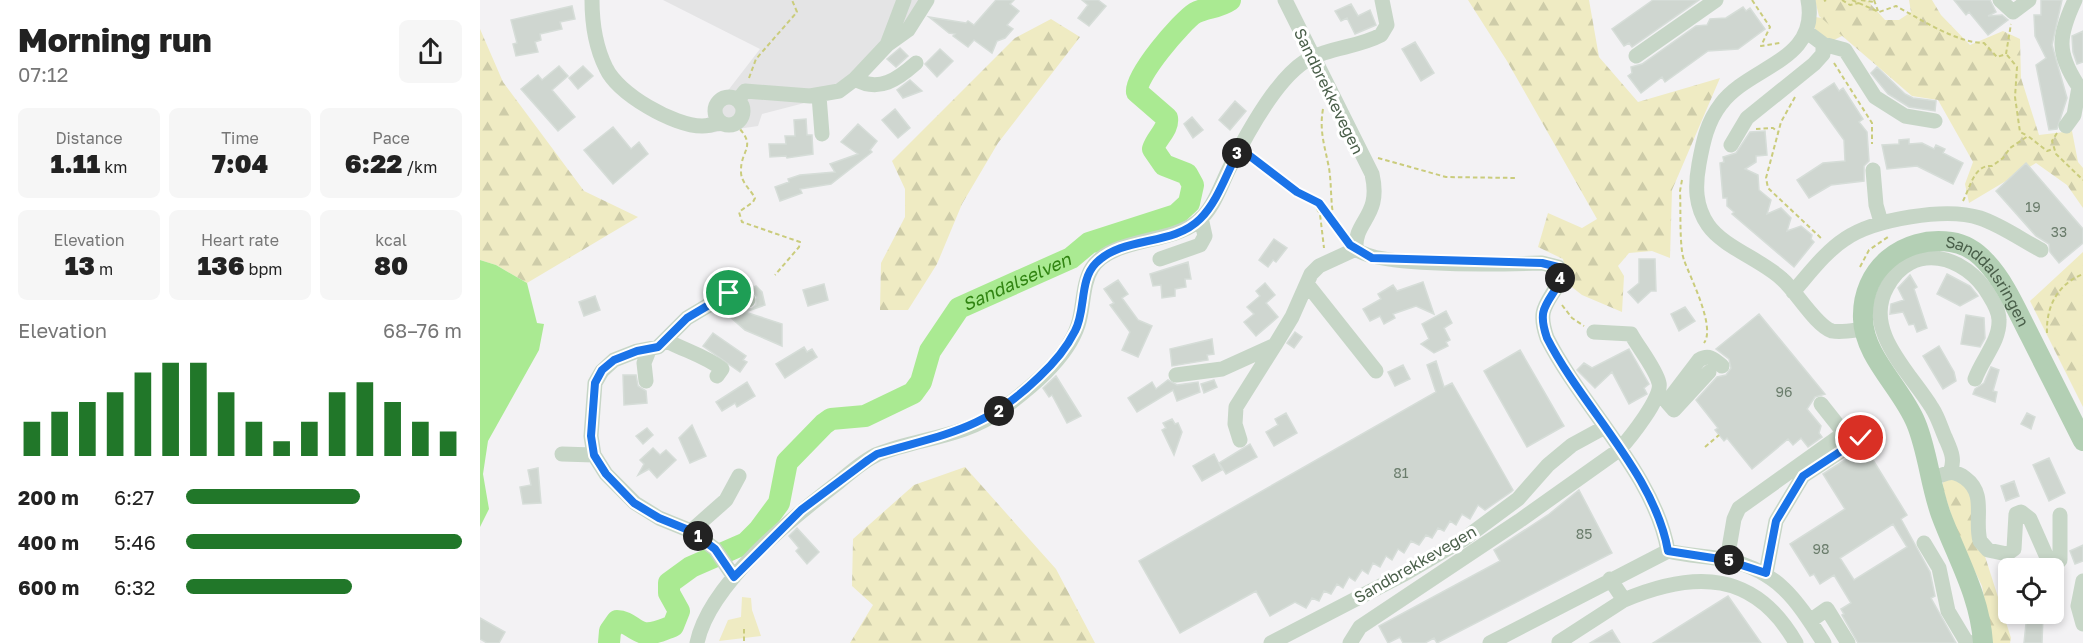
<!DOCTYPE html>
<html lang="en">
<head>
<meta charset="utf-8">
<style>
  :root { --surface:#fff; --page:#f6f6f6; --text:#222; --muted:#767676; --accent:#217729 }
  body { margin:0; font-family:"Golos Text",sans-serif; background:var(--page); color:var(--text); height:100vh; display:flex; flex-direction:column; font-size:22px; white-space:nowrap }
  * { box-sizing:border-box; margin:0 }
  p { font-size:20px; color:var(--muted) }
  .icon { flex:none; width:33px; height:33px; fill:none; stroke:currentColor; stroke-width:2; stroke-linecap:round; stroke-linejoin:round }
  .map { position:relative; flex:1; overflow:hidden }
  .panel { display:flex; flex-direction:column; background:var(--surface); width:480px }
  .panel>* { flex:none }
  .buttons { position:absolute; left:1518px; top:558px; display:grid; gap:12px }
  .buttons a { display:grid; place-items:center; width:66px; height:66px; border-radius:9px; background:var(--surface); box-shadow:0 3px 9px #0003; font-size:30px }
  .pin { position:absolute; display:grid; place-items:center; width:51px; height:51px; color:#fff; margin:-26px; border:3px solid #fff; border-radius:50%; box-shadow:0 2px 6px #0007 }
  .km { position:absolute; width:30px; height:30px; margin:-15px; border-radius:50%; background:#222; color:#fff; font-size:16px; line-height:30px; text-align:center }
  .round { display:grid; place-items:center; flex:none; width:63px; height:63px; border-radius:9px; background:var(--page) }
  .summary { display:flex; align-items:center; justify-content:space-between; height:102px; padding:0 18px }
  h1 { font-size:33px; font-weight:800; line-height:45px }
  .stats { display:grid; grid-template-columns:repeat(3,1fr); gap:9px; height:102px; padding:6px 18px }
  .stats div { display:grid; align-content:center; border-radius:9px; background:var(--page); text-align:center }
  .stats b { font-size:26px; font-weight:800 }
  .stats small { font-size:16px; font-weight:400 }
  .stats p { font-size:16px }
  .chart { height:168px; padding:12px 18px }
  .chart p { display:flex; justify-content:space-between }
  .chart svg { width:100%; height:108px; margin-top:6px; stroke:var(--accent); stroke-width:6 }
  ul { padding:0 18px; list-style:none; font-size:20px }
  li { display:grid; grid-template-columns:96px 72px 1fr; align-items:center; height:45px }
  li i { height:15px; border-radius:8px; background:var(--accent) }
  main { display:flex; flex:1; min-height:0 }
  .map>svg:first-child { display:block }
</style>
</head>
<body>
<main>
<section class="panel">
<div class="summary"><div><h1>Morning run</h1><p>07:12</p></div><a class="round"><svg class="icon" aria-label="share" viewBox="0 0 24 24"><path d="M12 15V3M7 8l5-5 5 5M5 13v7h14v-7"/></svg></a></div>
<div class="stats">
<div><p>Distance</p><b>1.11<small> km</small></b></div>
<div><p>Time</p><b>7:04</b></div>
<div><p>Pace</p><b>6:22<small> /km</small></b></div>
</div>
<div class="stats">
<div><p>Elevation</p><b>13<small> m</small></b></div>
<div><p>Heart rate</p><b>136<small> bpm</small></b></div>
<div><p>kcal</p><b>80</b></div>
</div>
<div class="chart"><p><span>Elevation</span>68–76 m</p>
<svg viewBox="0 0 160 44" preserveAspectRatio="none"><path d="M5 44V30M15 44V26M25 44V22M35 44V18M45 44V10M55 44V6M65 44V6M75 44V18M85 44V30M95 44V38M105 44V30M115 44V18M125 44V14M135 44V22M145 44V30M155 44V34"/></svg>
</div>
<ul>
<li><b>200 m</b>6:27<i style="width:63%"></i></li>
<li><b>400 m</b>5:46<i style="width:100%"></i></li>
<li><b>600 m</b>6:32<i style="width:60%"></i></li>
</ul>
</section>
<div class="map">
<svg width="1603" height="643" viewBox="0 0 1603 643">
  <defs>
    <pattern id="forest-firs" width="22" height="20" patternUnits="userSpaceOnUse" patternTransform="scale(1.5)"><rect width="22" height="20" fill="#efebc3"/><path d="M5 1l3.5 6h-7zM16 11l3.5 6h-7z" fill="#cecca9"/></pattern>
  </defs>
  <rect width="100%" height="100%" fill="#f3f2f4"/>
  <path fill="#e4e4e5" d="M183 0H443L418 43 359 94 282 114 278 126 229 133 216 132 280 49Z"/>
  <path fill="#efebc3" d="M1335 17 1349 19 1368 33 1352 41 1335 31Z
    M262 597 271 598 272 610 281 636 239 641 248 620 261 617Z"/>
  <path fill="url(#forest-firs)" d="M988 0H1109L1119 57 1158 102 1240 78 1192 190 1190 258 1172 251 1149 253 1138 266 1144 276 1142 312 1102 295 1088 284 1083 259 1058 247 1068 213 1102 228 1117 219 1027 61Z
    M1335 0H1387L1405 20H1419L1431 12 1429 0H1452L1461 15 1490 45 1523 31 1540 39 1541 78 1559 135 1592 131 1598 162 1603 168V208L1587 185 1556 163 1489 203 1485 184 1493 162 1458 100 1432 96 1339 16Z
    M571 19 600 37 518 143 482 204 457 264 428 310H400L401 263 425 217V189L412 161 535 38Z
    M0 29 23 82 104 191 158 217 47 283 16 265 0 260Z
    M1603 252V407L1550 301Z
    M485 467 576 569 615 643H370L393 605 372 586 373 539 434 485Z
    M1468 476 1489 486 1503 550 1531 638 1530 643H1512L1502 586 1479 539 1462 486 1464 478Z"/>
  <path fill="#aaea92" d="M0 260 16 265 47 283 57 323 64 324 59 350 8 441 3 474 9 509 0 527Z"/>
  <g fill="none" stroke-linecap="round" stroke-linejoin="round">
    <path stroke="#aaea92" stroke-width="22" id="s1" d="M129 643 130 631 137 621C148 621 154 631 164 633 173 635 184 629 193 626L199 611 189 593V583L211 567 266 543 279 530 299 503 307 462 344 424 351 419 385 416 433 393 441 382 450 351 479 308 591 258 609 243 696 215 709 203 713 185 707 174 684 165 673 149C676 138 689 129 687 118L657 92C654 77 702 21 715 13 727 7 738 8 750 0"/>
  </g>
  <path fill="#cfd6d0" stroke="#d6ddd8" stroke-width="1.5" fill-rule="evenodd" d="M516 0H534L530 4 539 11 527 25 533 29 525 38 517 41 512 53 494 40 488 47 473 36 475 34 469 33 449 17 486 23 488 21 494 25Z
    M602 0H618L626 6 609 26 598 18 608 5Z
    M1173 0H1219L1152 47 1149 43 1144 46 1132 29Z
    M1474 0H1510L1516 12 1508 16 1522 15 1528 20 1508 35 1489 12 1486 15Z
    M1561 0H1582L1572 45 1587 98 1577 129 1569 130 1556 65 1566 58 1555 36 1554 15H1561Z
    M871 4 878 16 890 10 896 25 875 34 867 18 861 21 855 11Z
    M92 6 95 19 80 22 82 29 60 34 61 40 55 42 58 52 36 56 33 44 37 43 31 20Z
    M1263 7 1266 11 1270 8 1285 29 1258 49 1228 51 1185 82 1182 77 1161 93 1148 76 1152 73 1151 67 1162 64 1216 26 1227 25 1230 19 1246 18Z
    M1603 31V62L1597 64 1593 52 1592 36Z
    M935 42 954 73 941 81 922 49Z
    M420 48 428 56 416 67 407 59Z
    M460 49 473 61 457 77 445 64Z
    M79 66 88 76 72 90 95 117 78 131 41 89 58 75 62 80Z
    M103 66 113 76 98 89 89 78Z
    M1397 67 1425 94 1433 98 1456 101 1455 111 1429 107 1408 94 1391 73Z
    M430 80 442 91 423 98 417 90Z
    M1354 83 1359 91 1363 88 1383 119 1379 122 1387 132 1389 161 1384 166V181L1351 185 1329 198 1317 180 1343 163 1365 161 1364 140 1333 97Z
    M755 101 766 111 750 130 739 120Z
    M415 109 430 128 418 138 402 120Z
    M712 117 723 130 713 138 704 124Z
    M326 119 327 135H332L333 154 307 158 306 156 290 157 289 144H306L305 136H315L314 120Z
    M378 124 397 141 390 150 392 152 351 184 320 189 322 193 300 201 295 187 309 182 308 179 320 175 355 172 350 164 378 154 361 142Z
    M133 127 151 149 159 142 168 154 133 184 104 150Z
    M1285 131 1287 155 1276 156V162L1265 169 1278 175 1279 190 1291 200 1287 214 1301 208 1311 218 1307 231 1321 226 1332 235 1331 239 1334 242 1314 267 1252 214 1254 212 1247 206V198H1243L1240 163 1244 162 1243 157 1256 153 1270 132Z
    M1429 139V144L1442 143 1454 149 1456 145 1465 149 1463 153 1483 163 1473 184 1437 166 1407 169 1402 145 1419 144V140Z
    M1546 163 1603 229V243L1579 263 1570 252 1569 244 1556 236 1516 191Z
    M794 239 807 248 796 262 793 260 788 267 779 260Z
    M1159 259H1175L1176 291H1171L1158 303 1148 292 1159 283Z
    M708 262 711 279H705L706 287 695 289V296L682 298 681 285 673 286 670 274Z
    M1467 274 1490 286 1498 296 1480 306 1457 294Z
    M1430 275 1437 287 1434 289 1447 328 1437 332 1434 324 1429 325 1423 312 1410 314 1411 304 1424 300 1418 288Z
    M638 280 648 294 642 298 658 320 672 326 658 357 642 350 650 332 630 305 634 303 624 289Z
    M943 282 954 314 936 306 913 314 915 318 904 324 900 316 890 321 883 309 901 299 898 294 913 285 917 291Z
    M785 283 795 295 786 303 798 317 776 336 764 322 774 314 767 307 780 296 776 291Z
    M344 284 348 300 328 306 323 290Z
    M276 286 282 292 285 305 265 312 302 324V346L265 330 241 309 252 303 266 309H272L276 305 277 297 270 289Z
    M115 296 120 310 104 316 99 302Z
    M1205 307 1215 321 1199 331 1191 314Z
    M966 311 972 323 964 328 970 340 966 342 968 346 954 353 941 344 949 339 942 324Z
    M1279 314 1345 394 1335 397 1327 409 1341 426 1339 433 1342 437 1328 447 1321 438 1313 445 1308 439 1272 469 1247 438 1244 441 1235 430 1238 428 1216 400 1237 377 1246 375 1251 368 1249 359 1236 349Z
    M1486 315 1504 318 1505 338 1500 347 1481 344Z
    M815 332 822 337 814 348 807 343Z
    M233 333 266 356 263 360 267 362 260 372 223 346Z
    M732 339 734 354 727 355 728 360 692 366 690 349Z
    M1459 346 1474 372 1476 381 1463 389 1443 356Z
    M324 347 327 352 332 349 337 357 305 378 296 364Z
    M1149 349 1169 384 1164 388 1167 394 1149 404 1132 372 1115 388 1097 370 1104 363 1112 368Z
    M1040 350 1084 426 1047 447 1004 371Z
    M956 361 964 387 972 383 1033 490 1031 492 1005 510 998 505 990 519 982 514 976 525 970 521 964 531 958 528 952 538 946 535 939 545 931 541 924 553 918 549 912 560 906 556 900 567 893 563 888 574 882 570 875 581 869 577 863 588 857 584 851 594 844 591 839 601 832 598 826 608 815 602 790 616 776 591 700 633 659 561 956 392 947 365Z
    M923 365 930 379 915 386 908 372Z
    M1511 367 1519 370 1513 391 1517 392 1515 402 1493 394 1495 389 1504 383Z
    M143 375H156L158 386 166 391 167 403 144 405Z
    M576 376 601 416 587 423 572 395 569 397 563 388Z
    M688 380 697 385 718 382 720 392 697 401 693 390 657 412 648 398 672 382 676 389Z
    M734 380 737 387 724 393 721 384Z
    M267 382 275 396 257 407 255 403 242 411 236 402Z
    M806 413 817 433 794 446 786 432 798 425 795 419Z
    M1547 413 1555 417 1551 429 1541 424Z
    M692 419 695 424 698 423 702 432 694 455 682 430 686 428 683 423Z
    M212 425 226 456 210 463 199 438Z
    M167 428 173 435 163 444 156 436Z
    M770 444 777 457 746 474 739 463Z
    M1385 447 1427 515 1421 519 1450 572 1455 596 1451 598 1476 643H1378L1362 615 1364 614 1361 609 1371 603 1354 575 1340 584 1334 574 1330 576 1310 544 1365 509 1343 474ZM1413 524 1427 547 1374 580 1360 558Z
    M173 448 180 455 186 450 196 460 177 478 169 469 158 475 164 464 160 460Z
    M734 454 742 470 722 481 713 466Z
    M1569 458 1585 493 1569 501 1553 465Z
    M58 468 61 503 43 504 40 487 51 485 48 470Z
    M1534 481 1539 496 1526 501 1521 486Z
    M1099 490 1132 553 957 643 954 638 945 643H923L920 637 908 643 899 626 1020 561 1014 550 1068 515Z
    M317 528 339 552 327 564 316 551 319 548 309 536Z
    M1603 545V561L1595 564 1590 551Z
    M1248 596 1281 643H1173Z
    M1547 614 1563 615 1562 643H1544Z
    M0 618 25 632 19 643H7L0 639Z
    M1132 630 1140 643H1110Z"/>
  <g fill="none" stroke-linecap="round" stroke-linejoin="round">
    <path stroke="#cacc7c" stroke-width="2" stroke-dasharray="4.5 3" stroke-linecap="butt" d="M1272 0 1290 27 1281 46 1300 43
      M1362 0 1370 5 1379 3
      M1372 0 1399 12 1416 6C1440 19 1477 43 1504 43L1517 57 1526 54 1531 24
      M1381 0 1394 2
      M1394 0 1398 11
      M1344 1 1346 0
      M1527 55 1537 67 1535 97 1540 132 1548 136
      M1354 63 1392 123V144
      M269 78 276 59 317 12 312 0
      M1315 97 1301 122 1286 178 1288 188 1342 239
      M843 109C839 131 845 147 849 168 852 187 850 205 855 224
      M255 124C279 147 260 149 261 172 261 182 270 189 275 198L273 202 259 212 262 222 320 242 319 247 295 275
      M1276 129 1293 128 1298 132
      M1577 133 1572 141 1576 154 1603 180
      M772 157 817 192 839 203 864 236
      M898 158 966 177 1037 178
      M1202 180 1200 191C1201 208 1199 246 1204 260 1210 277 1236 327 1224 343
      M1483 201C1490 188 1494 164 1512 166L1523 158 1530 148 1548 136 1567 151 1573 149
      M833 202 840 214 844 248
      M1380 267 1389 250 1408 237
      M1082 305 1092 318 1104 326
      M1567 333C1566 306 1578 284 1603 274
      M1225 447 1239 435
      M264 629V643"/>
    <path stroke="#c7d6c7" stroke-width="15" d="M112 0C112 22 116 48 126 68 138 94 194 126 222 126 228 126 235 124 240 122
      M805 0 892 174C902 217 874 220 876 249 897 268 1028 264 1062 263L1078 267 1080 281C1066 306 1057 309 1067 338 1102 407 1175 475 1188 551 1208 556 1228 556 1248 560 1300 572 1317 601 1344 643
      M1328 0C1340 61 1269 66 1241 104 1227 122 1223 142 1219 164 1215 186 1215 206 1228 225 1243 247 1282 260 1302 279 1316 291 1336 326 1352 331 1362 333 1375 330 1384 329
      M1520 0 1533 12 1549 0
      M1595 0C1578 36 1576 53 1599 87L1603 88
      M1327 32 1343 44 1365 50 1395 97 1425 116 1455 121
      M407 45 424 0
      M1156 56 1236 0
      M375 79C399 93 418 79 436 63
      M339 96 342 134
      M235 111a14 14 0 1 1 28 0a14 14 0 1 1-28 0Z
      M258 100 265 91 330 96 359 91 375 79 407 45 428 30 447 0
      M1586 126 1594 115 1599 87
      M1251 145 1267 118 1334 64 1343 54V44
      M1393 170 1396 205 1401 222
      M680 259 720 245 725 236 721 218
      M827 284 896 371
      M1313 292C1329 274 1345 252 1365 239 1394 219 1466 207 1500 218 1521 225 1542 240 1561 250
      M187 341C206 351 225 356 242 369L237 376
      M1229 372 1194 410 1187 402 1219 360C1229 354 1234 359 1242 366
      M696 375 742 369 795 345 812 317 831 274 839 266 876 249
      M166 381 164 363 168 353
      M760 440 755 424 756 407 795 345
      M82 454 114 455
      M1470 472C1476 459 1470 449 1465 437 1461 428 1458 417 1452 408 1431 373 1382 331 1407 287 1432 240 1486 255 1509 295 1514 303 1519 311 1519 320 1520 341 1502 359 1495 379
      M1462 475C1471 471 1477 472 1485 478 1507 494 1494 519 1500 541L1508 550 1527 554 1534 549 1536 514 1541 512 1550 519 1569 562 1575 566 1580 560V515
      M211 531 246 500 259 476
      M1444 543 1459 568 1468 611 1486 641 1491 643
      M1247 560 1254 519 1259 508 1364 433 1341 404
      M1286 573 1296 521 1323 476 1381 438
      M254 577 235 549 211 531 179 518 155 503 126 474 114 455 111 436 115 383 122 371 134 360 157 351 178 347 207 318 249 293H259L268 300
      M1603 581 1598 606 1603 624
      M1144 600C1215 570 1275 571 1316 643
      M1330 621 1347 609 1368 643
      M1079 642 1144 600 1130 579
      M217 643C229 584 313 517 359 482 371 472 384 460 398 454 439 438 485 437 521 410 549 389 587 359 598 325 604 307 602 284 612 268 631 238 688 244 717 222 733 210 740 187 749 169 765 137 794 82 824 62 848 47 877 48 901 35L907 25 902 0
      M791 643 926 573 984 539 1038 499 1068 465 1092 445 1125 427
      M870 643 880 627 1039 521 1139 450C1149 439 1183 397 1179 383 1176 369 1158 347 1151 334L1114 332
      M1010 643 1188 551"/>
    <path stroke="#b3cfb4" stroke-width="20" id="s2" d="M1503 643C1500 596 1477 558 1461 515 1450 485 1448 452 1436 423 1422 388 1384 357 1383 319 1381 269 1423 235 1471 242 1485 244 1497 252 1506 262 1525 282 1537 311 1550 336 1568 371 1585 406 1603 441"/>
  </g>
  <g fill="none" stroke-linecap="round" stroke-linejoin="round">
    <g stroke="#fff" stroke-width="12">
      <path id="route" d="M249 293 207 318 178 347 157 351 134 360 122 370 115 383 111 436 114 455 126 474 154 503 179 518 211 531 235 549 254 577 321 510 388 460 397 454C467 433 503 431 559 377 573 364 586 349 595 331 606 311 599 280 616 263 644 235 692 247 720 219 738 201 746 174 758 152L766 153 817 192 839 203 870 245 892 258 1062 263 1078 267 1080 282C1066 306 1057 309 1067 338 1102 407 1175 475 1188 551L1246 560 1286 573 1296 521 1323 476 1381 438"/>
    </g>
    <use href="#route" stroke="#1a73e8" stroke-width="8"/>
  </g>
  <g text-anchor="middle" stroke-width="6" stroke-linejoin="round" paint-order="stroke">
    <g font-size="14" fill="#6b7d6c">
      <text x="1553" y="212">19</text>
      <text x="1579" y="237">33</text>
      <text x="1304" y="397">96</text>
      <text x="921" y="478">81</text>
      <text x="1104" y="539">85</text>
      <text x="1341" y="554">98</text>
    </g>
    <g font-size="16" fill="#4a5f4a" stroke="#fff">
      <text transform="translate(849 91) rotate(64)" y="6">Sandbrekkevegen</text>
      <text dy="6" stroke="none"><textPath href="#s2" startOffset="538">Sanddalsringen</textPath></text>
      <text transform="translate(935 564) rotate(-30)" y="6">Sandbrekkevegen</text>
    </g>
    <g font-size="18" font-style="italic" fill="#308411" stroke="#fff">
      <text dy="6" stroke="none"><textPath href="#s1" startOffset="622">Sandalselven</textPath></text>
    </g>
  </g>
</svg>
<div class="buttons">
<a><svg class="icon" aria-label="locate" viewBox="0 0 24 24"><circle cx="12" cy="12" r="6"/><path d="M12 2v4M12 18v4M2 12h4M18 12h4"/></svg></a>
</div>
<div class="pin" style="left:249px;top:293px;background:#1e9e55"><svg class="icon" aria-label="arrive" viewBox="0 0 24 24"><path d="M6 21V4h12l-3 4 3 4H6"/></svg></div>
<div class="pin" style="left:1381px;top:438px;background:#d93025"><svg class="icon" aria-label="check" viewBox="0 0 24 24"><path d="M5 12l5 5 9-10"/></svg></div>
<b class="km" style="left:218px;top:536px">1</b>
<b class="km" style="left:519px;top:411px">2</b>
<b class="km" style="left:757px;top:153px">3</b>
<b class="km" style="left:1080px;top:278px">4</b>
<b class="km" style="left:1249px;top:560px">5</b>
</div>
</main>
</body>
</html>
